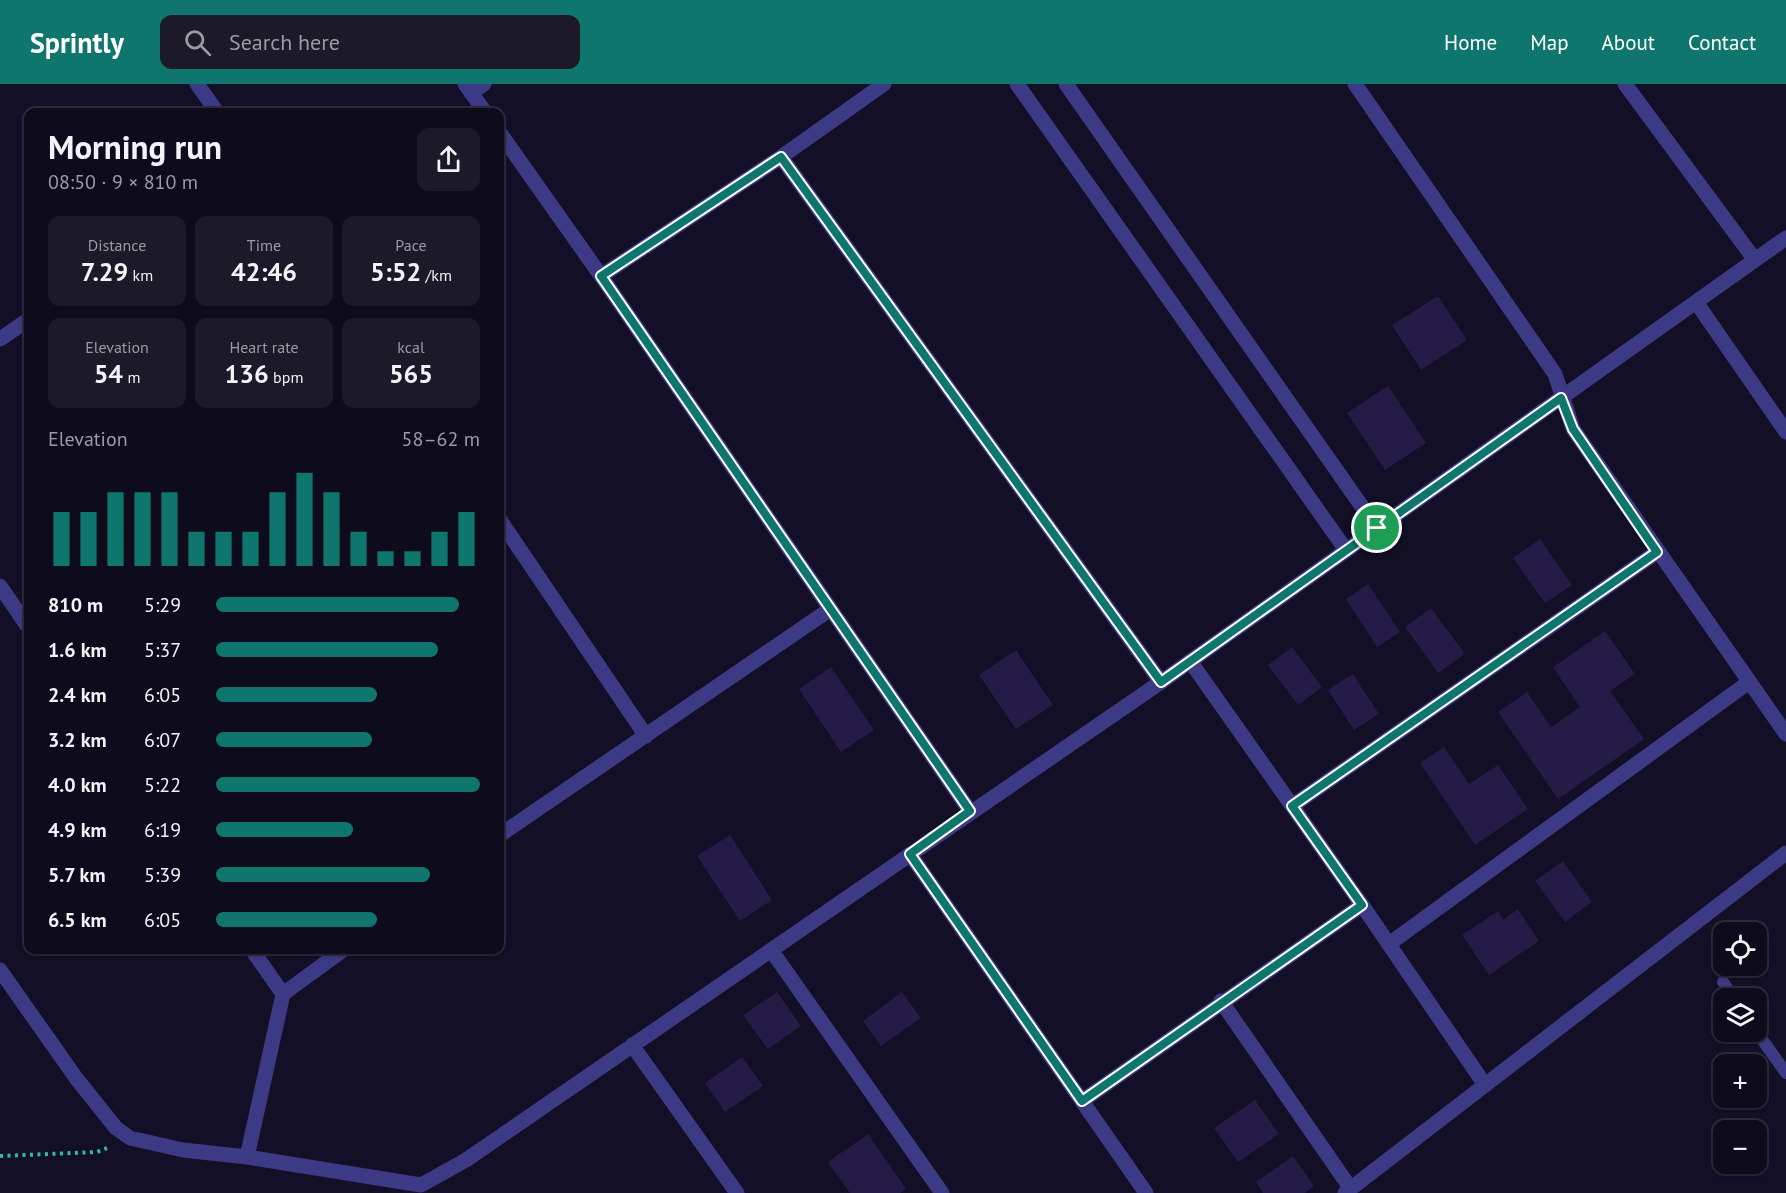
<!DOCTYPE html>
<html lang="en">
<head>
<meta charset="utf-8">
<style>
  :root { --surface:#0e0b1c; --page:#1c1929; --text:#f1f3f6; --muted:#9b9ba3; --line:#2e2b3b; --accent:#0f766e }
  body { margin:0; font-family:"PT Sans",sans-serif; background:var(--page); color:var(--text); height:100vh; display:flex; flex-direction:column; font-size:22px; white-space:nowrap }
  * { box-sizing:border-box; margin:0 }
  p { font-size:20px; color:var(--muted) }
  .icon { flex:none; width:33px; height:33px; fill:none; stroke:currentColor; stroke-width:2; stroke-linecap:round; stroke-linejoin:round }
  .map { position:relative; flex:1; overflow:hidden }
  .panel { position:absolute; left:24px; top:24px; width:480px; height:846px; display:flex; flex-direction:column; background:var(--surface); border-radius:12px; box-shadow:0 2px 4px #0004,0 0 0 2px var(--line) }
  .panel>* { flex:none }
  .fabs { position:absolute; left:1713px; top:838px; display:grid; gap:12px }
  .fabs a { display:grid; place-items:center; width:54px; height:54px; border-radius:12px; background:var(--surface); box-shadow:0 2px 4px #0004,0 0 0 2px var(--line); font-size:30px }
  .pin { position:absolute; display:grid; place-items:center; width:51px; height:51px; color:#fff; margin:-26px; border:3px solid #fff; border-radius:50%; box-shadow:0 2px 6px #0007 }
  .round { display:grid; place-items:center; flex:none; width:63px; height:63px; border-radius:12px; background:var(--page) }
  .headline { display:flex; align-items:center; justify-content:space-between; height:102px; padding:0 24px }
  h1 { font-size:33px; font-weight:800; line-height:45px }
  .metrics { display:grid; grid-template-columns:repeat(3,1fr); gap:9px; height:102px; padding:6px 24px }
  .metrics div { display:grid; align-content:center; border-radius:12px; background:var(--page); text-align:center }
  .metrics b { font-size:26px; font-weight:800 }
  .metrics small { font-size:16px; font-weight:400 }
  .metrics p { font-size:16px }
  .chart { height:168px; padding:12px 24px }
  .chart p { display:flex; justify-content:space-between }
  .chart svg { width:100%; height:108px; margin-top:6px; stroke:var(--accent); stroke-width:6 }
  ul { padding:0 24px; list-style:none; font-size:20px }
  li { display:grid; grid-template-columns:96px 72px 1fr; align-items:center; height:45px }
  li i { height:15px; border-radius:8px; background:var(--accent) }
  header { display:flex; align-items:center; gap:36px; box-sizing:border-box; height:84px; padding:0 30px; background:var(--accent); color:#fff }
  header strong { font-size:28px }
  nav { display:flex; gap:33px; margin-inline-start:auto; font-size:21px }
  .search { width:420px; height:54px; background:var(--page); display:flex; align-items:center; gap:15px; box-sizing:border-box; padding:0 21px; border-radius:12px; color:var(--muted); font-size:22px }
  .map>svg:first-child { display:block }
</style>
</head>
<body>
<header>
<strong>Sprintly</strong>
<div class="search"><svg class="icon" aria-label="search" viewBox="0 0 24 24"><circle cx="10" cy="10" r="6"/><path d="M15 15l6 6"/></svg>Search here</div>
<nav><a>Home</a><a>Map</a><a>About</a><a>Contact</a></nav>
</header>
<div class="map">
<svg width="1786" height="1109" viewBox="0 0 1786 1109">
  <rect width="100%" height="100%" fill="#130f26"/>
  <path fill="#241b47" d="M1438 212 1467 256 1421 286 1392 241Z
    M1388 302 1426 359 1385 386 1347 329Z
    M1540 455 1572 501 1545 519 1513 474Z
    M1368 500 1400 548 1377 563 1346 515Z
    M1431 524 1465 570 1438 589 1405 543Z
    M1605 547 1635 590 1610 607 1644 655 1558 715 1498 628 1527 608 1551 643 1580 623 1553 583Z
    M1292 563 1322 603 1298 621 1268 581Z
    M1016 566 1053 621 1016 645 979 591Z
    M831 583 874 646 841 668 799 605Z
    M1353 590 1379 630 1354 646 1328 606Z
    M1444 663 1469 700 1498 681 1528 725 1475 761 1420 679Z
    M730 751 772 816 740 837 697 772Z
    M1563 777 1592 818 1565 838 1535 797Z
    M1518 825 1539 857 1489 891 1462 851 1498 827 1503 836Z
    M777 908 801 942 768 965 743 931Z
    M902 908 921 934 881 962 863 937Z
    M742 973 763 1002 725 1028 705 999Z
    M1255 1016 1279 1050 1238 1078 1214 1044Z
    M868 1050 906 1105 900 1109H850L828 1078Z
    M1293 1072 1314 1102 1305 1109H1263L1256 1098Z"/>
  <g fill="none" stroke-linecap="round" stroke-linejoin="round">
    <path stroke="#2fb8b0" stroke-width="4" stroke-dasharray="3 4.5" stroke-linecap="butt" d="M0 1072 97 1068 107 1064"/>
    <path stroke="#3d3a85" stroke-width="12" d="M1723 898 1734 915
      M1756 947 1786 989"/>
    <path stroke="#3d3a85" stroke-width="15" d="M197 0 217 28
      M465 0 485 28
      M1017 0 1346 466
      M1066 0 1377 444
      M1355 0 1555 290 1573 345 1786 650
      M1625 0 1755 176
      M471 9 484 0
      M500 49 601 192 970 727
      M781 73 1161 598
      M601 192 781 73 884 0
      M1696 218 1786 348
      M0 255 28 236
      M500 436 646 652
      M0 502 28 543
      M1190 577 1362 821 1485 1001
      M1292 722 1657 468
      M500 751 829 526
      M910 770 1146 1109
      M1389 860 1749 598
      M252 866 283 910
      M771 866 942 1109
      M0 886 76 994 116 1044 130 1054 183 1066 247 1073 421 1101 466 1076 1161 598 1786 154
      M1221 917 1351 1105
      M632 961 737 1109
      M1082 1017 1362 821
      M247 1073 283 910 343 866
      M1345 1109 1786 769"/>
  </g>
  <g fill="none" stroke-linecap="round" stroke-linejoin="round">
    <g stroke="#fff" stroke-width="12">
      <path id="route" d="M781 73 1161 598 1561 314 1573 345 1657 468 1292 722 1362 821 1082 1017 910 770 970 727 601 192Z"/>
    </g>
    <use href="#route" stroke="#0f766e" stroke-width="8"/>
  </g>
</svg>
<div class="fabs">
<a><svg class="icon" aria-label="locate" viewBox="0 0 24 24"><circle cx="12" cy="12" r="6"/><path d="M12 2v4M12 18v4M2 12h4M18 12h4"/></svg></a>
<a><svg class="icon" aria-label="layers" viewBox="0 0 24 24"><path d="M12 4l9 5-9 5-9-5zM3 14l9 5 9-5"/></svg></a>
<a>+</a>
<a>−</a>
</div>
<div class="pin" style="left:1377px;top:444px;background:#1e9e55"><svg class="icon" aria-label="arrive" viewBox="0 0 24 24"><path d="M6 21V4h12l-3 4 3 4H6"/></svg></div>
<section class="panel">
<div class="headline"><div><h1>Morning run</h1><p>08:50 · 9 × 810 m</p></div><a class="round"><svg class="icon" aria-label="share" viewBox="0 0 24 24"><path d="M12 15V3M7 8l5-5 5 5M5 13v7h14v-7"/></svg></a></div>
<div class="metrics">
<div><p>Distance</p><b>7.29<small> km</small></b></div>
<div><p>Time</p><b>42:46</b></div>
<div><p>Pace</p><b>5:52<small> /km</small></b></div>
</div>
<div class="metrics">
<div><p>Elevation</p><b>54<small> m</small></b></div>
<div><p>Heart rate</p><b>136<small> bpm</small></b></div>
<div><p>kcal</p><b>565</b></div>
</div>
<div class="chart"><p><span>Elevation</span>58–62 m</p>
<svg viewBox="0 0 160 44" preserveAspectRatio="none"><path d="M5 44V22M15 44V22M25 44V14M35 44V14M45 44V14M55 44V30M65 44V30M75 44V30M85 44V14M95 44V6M105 44V14M115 44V30M125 44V38M135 44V38M145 44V30M155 44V22"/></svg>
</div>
<ul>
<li><b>810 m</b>5:29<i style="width:92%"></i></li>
<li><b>1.6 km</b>5:37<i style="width:84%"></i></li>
<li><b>2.4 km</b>6:05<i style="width:61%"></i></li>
<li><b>3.2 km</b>6:07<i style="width:59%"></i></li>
<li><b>4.0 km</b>5:22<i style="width:100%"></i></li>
<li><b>4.9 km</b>6:19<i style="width:52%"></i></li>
<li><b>5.7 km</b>5:39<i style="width:81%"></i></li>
<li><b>6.5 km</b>6:05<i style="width:61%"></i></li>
</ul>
</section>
</div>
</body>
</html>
